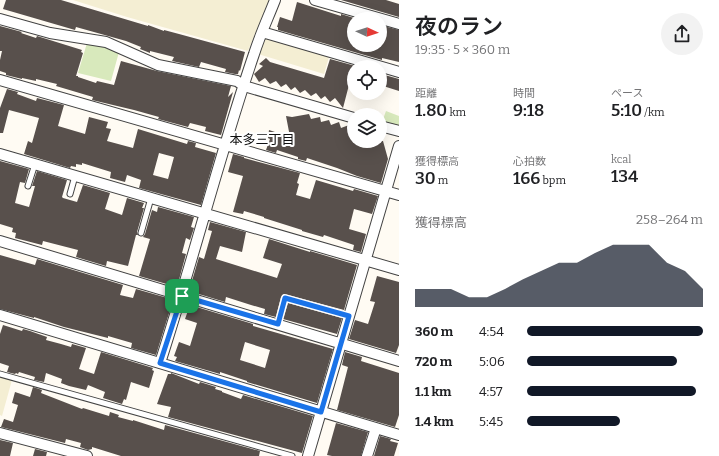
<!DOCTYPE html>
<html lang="ja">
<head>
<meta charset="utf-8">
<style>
  :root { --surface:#fff; --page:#f2f2f2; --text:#202124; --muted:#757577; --accent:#111827 }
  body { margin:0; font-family:Bitter,"Noto Sans JP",serif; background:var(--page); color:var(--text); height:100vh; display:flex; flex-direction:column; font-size:15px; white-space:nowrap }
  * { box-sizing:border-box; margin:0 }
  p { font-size:13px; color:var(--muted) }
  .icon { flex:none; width:22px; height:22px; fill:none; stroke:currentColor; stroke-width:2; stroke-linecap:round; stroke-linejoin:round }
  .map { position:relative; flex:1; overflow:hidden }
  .side { display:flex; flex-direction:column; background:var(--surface); width:320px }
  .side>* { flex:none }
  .needle { width:26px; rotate:93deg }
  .tools { position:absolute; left:347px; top:12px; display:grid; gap:8px }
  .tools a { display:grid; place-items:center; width:40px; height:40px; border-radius:50%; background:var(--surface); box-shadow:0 4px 16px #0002; font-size:20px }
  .pin { position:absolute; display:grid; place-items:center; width:34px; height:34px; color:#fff; margin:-17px; border-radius:8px; box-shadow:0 2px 6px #0006 }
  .round { display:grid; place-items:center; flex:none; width:42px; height:42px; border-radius:21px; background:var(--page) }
  .head { display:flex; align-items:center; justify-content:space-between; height:68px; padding:0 16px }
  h1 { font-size:22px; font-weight:600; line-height:30px }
  .stats { display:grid; grid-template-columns:repeat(3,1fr); gap:6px; height:68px; padding:4px 16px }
  .stats div { display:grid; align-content:center }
  .stats b { font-size:17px; font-weight:600 }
  .stats small { font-size:11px; font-weight:400 }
  .stats p { font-size:11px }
  .chart { height:112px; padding:8px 16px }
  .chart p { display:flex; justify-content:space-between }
  .chart svg { width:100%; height:72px; margin-top:4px; fill:var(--accent); opacity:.7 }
  ul { padding:0 16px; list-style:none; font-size:13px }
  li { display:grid; grid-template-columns:64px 48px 1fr; align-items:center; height:30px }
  li i { height:10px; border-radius:5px; background:var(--accent) }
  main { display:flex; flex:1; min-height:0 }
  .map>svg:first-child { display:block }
</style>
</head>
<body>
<main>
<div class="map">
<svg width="399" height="456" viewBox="0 0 399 456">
  <rect width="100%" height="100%" fill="#fffbf3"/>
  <path fill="#f4eed3" d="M73 0H269L248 51 127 17Z
    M265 38 329 57 324 74 258 54Z
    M0 377 12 380 2 416 0 415Z"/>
  <path fill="#d8e9bc" d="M87 43 106 47 119 52 111 81 78 73Z
    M386 111 399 116V125L395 126 382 122Z"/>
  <path fill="#58504c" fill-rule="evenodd" d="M6 0H61L148 26V25L164 31V30L179 34 245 52 240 71 239 70 238 74H235L225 72 226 69 201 62 199 67 172 61 174 57 150 51V53L140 49 141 47 126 41 76 27 75 30 3 9Z
    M341 0H386L399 4V17Z
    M297 2 341 16V14L354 18V26L351 37 354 38V45H375L380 46V25L399 30V62L382 58V60L278 30V27H277L280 17 292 21Z
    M0 26 22 32 21 33 36 38 37 36 82 50 81 52 83 53 76 76H78V77L96 83 97 81 114 85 121 61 157 71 231 86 228 97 233 92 221 135 205 131 206 127 190 123 188 127 158 119 159 117 134 110 92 100 93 97 56 86 57 84 36 79V81L22 78V79L6 75V73L0 71V60L2 51H0Z
    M266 58 270 62 324 78 330 59 359 67H354V82L350 81 343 108 335 98 330 102 325 96 321 99 316 93 311 96 305 90 300 93 295 87 291 90 286 84 281 87 276 81 270 84 265 78 259 82 254 74 263 66 259 64Z
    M381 74 399 79V91L380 85Z
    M7 89 18 92 17 94 36 101 37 98 64 105 58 126 85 134 89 117 108 122 106 128 111 129 107 141 133 148 138 129 187 144 188 141 196 143 195 147 216 153 201 205 139 188 141 180 127 175 125 182 110 178 111 172 82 163V165L76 164V167L71 166 70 168 24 154 28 141 32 143 39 118 9 110 3 133H0V108ZM159 153 174 157 168 179 153 175Z
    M309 114 311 119 320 117 321 122 329 120 331 125 339 122 341 128 349 125 351 131 354 130V141H383L388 159 381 183 357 176 337 168 307 158 306 161 298 159V157L277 150 276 153 266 150 270 139 268 138 269 130 290 137 286 116 292 117Z
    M233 154 244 157V158L300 173 297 183 299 184 296 195 310 199 316 180 353 191 354 189 378 196 372 214 354 209 349 229 366 234 361 252 353 250 354 245 324 235 323 237 302 231V230L264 218V217L244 211 243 214 233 212 243 176 228 172Z
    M0 161 29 169 25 183 20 182 15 203 29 207 35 186H32L37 171 67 180 62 197 63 198 77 202 83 185 110 193 105 209 122 215 127 198 144 203 142 208H144L137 232 138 235H136L128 266 107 261 106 266 76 257 78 250 43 241 42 245 15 238 16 233 12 232 13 228 0 224Z
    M158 207 194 217 191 227 194 228 190 240 186 238 182 253 186 254 177 287 139 276 150 239 143 237 145 234 152 210 157 212Z
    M210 222 246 232 242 252 220 246 216 259 277 278 282 264 263 258 269 239 310 252V251L357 265 344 310 284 294 281 297 276 317 264 314 265 309 251 305 226 297 225 302 189 291 199 257 204 259 212 231 208 230Z
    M0 255 35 265 37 259 123 285 120 295 133 298 136 289 171 299 168 310H170L156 355 131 348 132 343 108 336V338L64 327 34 317V318L0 309Z
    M377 276 399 282V345L396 353 349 339 355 320 368 324 375 302 370 301Z
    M288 303 342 318 337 334 283 319Z
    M190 305 253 324V326L333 349 317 403 247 382V381L220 372V374L175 361 177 357 174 356 179 342 190 346 197 323 185 319ZM245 342 270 350 265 368 240 360Z
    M3 325 22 331 23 329 30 331 47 337 46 340 61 344 71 347 72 344 86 348 79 369 94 374 101 352 153 368 152 370 154 371 149 388 131 382 126 400 124 399 122 404 103 398 105 392 88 385 86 390 69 386 61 383 62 379 46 373 44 382 34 380 35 377 19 372 18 374 16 373 15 374 7 372 9 366 0 363V334Z
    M345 352 362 357 361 361 399 373V415L395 427 337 410 348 367 342 365Z
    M171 373 199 384 200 382 216 387 215 389 222 391V392L241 399 243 395 313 416 302 453 168 417 171 407 157 404 168 374H171Z
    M33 387 42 390 41 393 82 409 83 408 109 416 110 412 119 415 118 417 133 421V420L164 430 165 425 260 451 259 456H121L92 447V449L88 450 80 447 81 443 66 439 65 443 1 427 4 419 13 422 18 405 12 403 15 392 30 397Z
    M336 423 368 432 361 456H332L327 455Z
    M380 436 391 439 390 441 398 443 394 456H374Z
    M0 440 13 443 10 456H0Z
    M35 449 47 452 46 456H33Z"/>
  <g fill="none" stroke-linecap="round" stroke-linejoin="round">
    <g stroke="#434343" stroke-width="7">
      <path id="lane" d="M28 186 35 164
        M70 194 75 176
        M141 233 151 198
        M278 324 285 298 349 316
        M0 374 292 456"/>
    </g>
    <g stroke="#434343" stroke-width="12">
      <path id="street" d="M315 0 399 24
        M0 19 50 33 106 42 158 65 237 81 244 86 354 118
        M262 32 399 72
        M0 80 399 195
        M380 126 399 131
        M0 154 399 270
        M0 241 399 361
        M0 315 399 435
        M160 363C193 261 219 156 254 54 260 35 268 18 275 0
        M0 433 87 456
        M308 456 399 146
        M367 456 376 428"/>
    </g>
    <use href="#lane" stroke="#fff" stroke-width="5"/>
    <use href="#street" stroke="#fff" stroke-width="10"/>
  </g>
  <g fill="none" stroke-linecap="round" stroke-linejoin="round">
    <g stroke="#fff" stroke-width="8">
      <path id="route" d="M182 296 278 324 285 298 349 316 321 412 160 363Z"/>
    </g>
    <use href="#route" stroke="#1a73e8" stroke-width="5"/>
  </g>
  <g text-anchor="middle" stroke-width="4" stroke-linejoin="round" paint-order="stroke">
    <g font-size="13" fill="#101010" stroke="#fff">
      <text x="262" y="144">本多三丁目</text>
    </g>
  </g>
</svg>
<div class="tools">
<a><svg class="needle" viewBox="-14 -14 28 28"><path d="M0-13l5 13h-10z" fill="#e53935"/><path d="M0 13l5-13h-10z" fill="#757577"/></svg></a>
<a><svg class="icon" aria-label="locate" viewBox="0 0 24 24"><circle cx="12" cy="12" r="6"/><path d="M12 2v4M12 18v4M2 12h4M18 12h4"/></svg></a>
<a><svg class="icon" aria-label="layers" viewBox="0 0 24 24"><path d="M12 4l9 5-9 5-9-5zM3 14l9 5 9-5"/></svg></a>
</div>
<div class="pin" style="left:182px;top:296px;background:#1e9e55"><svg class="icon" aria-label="arrive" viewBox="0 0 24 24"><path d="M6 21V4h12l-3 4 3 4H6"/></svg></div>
</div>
<section class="side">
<div class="head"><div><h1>夜のラン</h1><p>19:35 · 5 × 360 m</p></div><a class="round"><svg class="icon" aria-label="share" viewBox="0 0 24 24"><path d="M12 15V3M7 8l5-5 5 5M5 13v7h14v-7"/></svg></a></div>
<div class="stats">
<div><p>距離</p><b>1.80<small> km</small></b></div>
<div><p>時間</p><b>9:18</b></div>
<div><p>ペース</p><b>5:10<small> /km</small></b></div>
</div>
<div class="stats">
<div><p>獲得標高</p><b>30<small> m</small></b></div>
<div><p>心拍数</p><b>166<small> bpm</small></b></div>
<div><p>kcal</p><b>134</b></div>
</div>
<div class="chart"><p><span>獲得標高</span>258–264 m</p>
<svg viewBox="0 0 160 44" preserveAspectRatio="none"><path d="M0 44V33L10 33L20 33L30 38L40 38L50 33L60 27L70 22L80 17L90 17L100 11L110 6L120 6L130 6L140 17L150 22L160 33V44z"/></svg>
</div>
<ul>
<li><b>360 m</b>4:54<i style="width:100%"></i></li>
<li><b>720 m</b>5:06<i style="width:85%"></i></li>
<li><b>1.1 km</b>4:57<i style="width:96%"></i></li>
<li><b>1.4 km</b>5:45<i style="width:53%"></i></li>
</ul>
</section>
</main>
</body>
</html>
